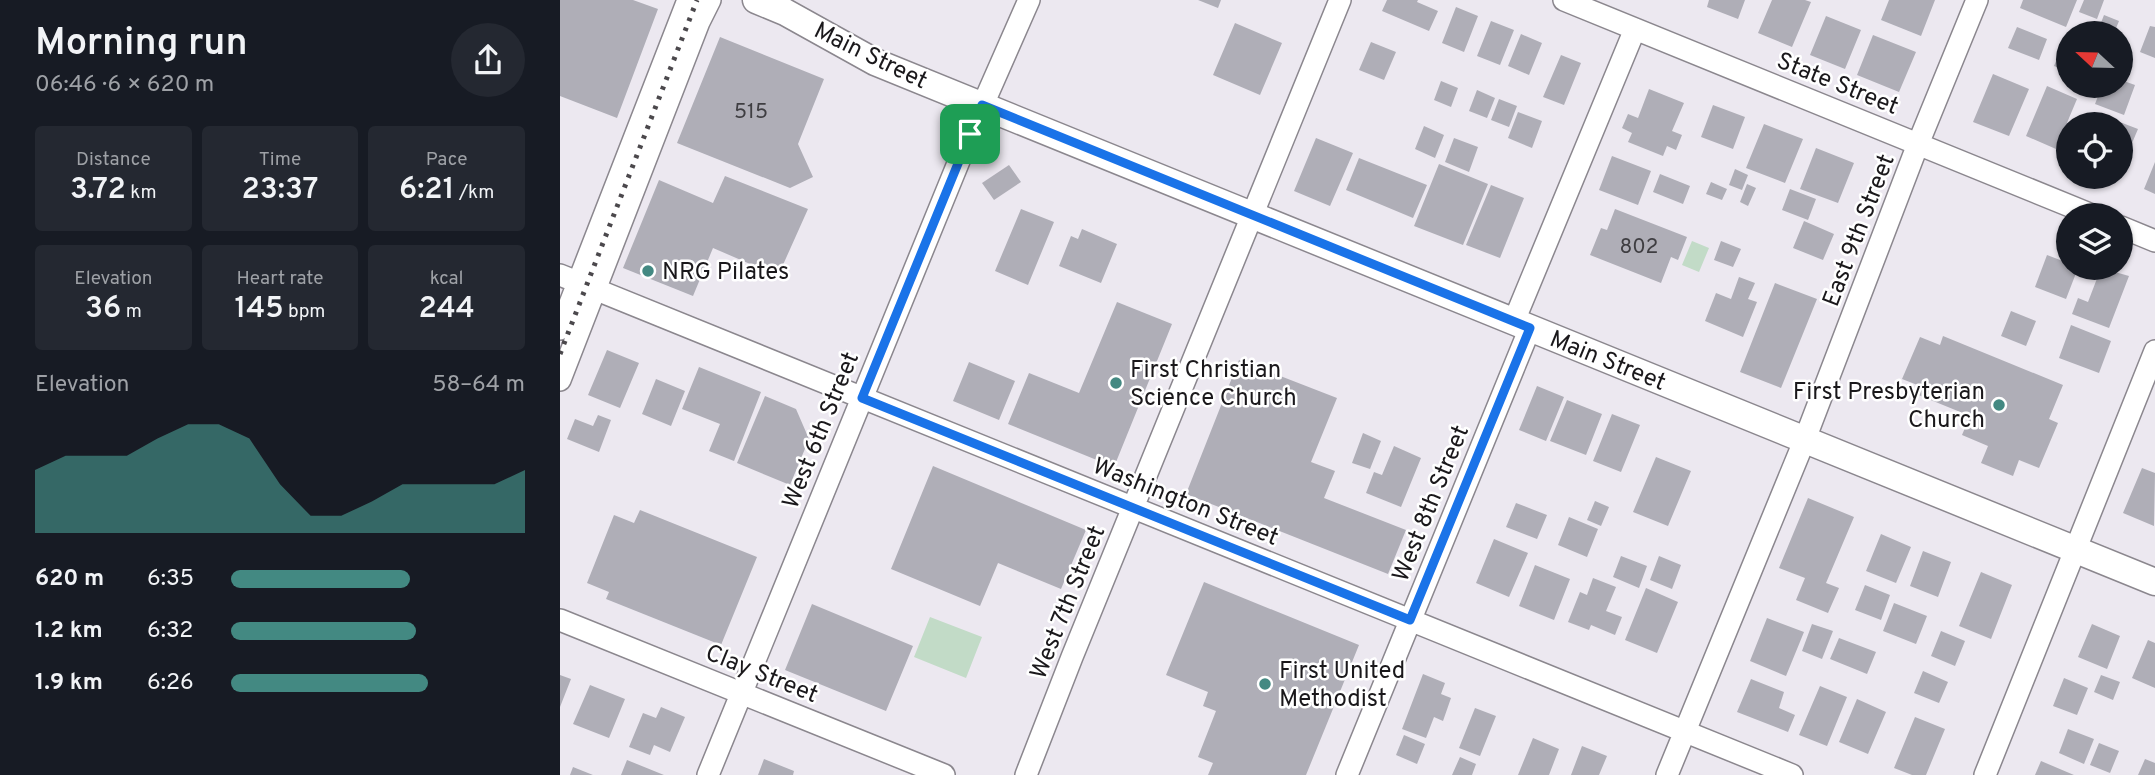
<!DOCTYPE html>
<html lang="en">
<head>
<meta charset="utf-8">
<style>
  :root { --surface:#171b24; --page:#242831; --text:#f1f3f6; --muted:#9ea1a6; --accent:#438982 }
  body { margin:0; font-family:Overpass,sans-serif; background:var(--page); color:var(--text); height:100vh; display:flex; flex-direction:column; font-size:26px; white-space:nowrap }
  * { box-sizing:border-box; margin:0 }
  p { font-size:23px; color:var(--muted) }
  .icon { flex:none; width:38px; height:38px; fill:none; stroke:currentColor; stroke-width:2; stroke-linecap:round; stroke-linejoin:round }
  .map { position:relative; flex:1; overflow:hidden }
  .details { display:flex; flex-direction:column; background:var(--surface); width:560px }
  .details>* { flex:none }
  .needle { width:46px; rotate:292deg }
  .tools { position:absolute; left:1496px; top:21px; display:grid; gap:14px }
  .tools a { display:grid; place-items:center; width:77px; height:77px; border-radius:50%; background:var(--surface); box-shadow:0 2px 5px #0004; font-size:35px }
  .pin { position:absolute; display:grid; place-items:center; width:60px; height:60px; color:#fff; margin:-30px; border-radius:14px; box-shadow:0 4px 10px #0006 }
  .round { display:grid; place-items:center; flex:none; width:74px; height:74px; border-radius:37px; background:var(--page) }
  .head { display:flex; align-items:center; justify-content:space-between; height:119px; padding:0 35px }
  h1 { font-size:38px; font-weight:600; line-height:52px }
  .stats { display:grid; grid-template-columns:repeat(3,1fr); gap:10px; height:119px; padding:7px 35px }
  .stats div { display:grid; align-content:center; border-radius:7px; background:var(--page); text-align:center }
  .stats b { font-size:30px; font-weight:600 }
  .stats small { font-size:19px; font-weight:400 }
  .stats p { font-size:19px }
  .chart { height:196px; padding:14px 35px }
  .chart p { display:flex; justify-content:space-between }
  .chart svg { width:100%; height:126px; margin-top:7px; fill:var(--accent); opacity:.7 }
  ul { padding:0 35px; list-style:none; font-size:23px }
  li { display:grid; grid-template-columns:112px 84px 1fr; align-items:center; height:52px }
  li i { height:18px; border-radius:9px; background:var(--accent) }
  main { display:flex; flex:1; min-height:0 }
  .map>svg:first-child { display:block }
</style>
</head>
<body>
<main>
<section class="details">
<div class="head"><div><h1>Morning run</h1><p>06:46 · 6 × 620 m</p></div><a class="round"><svg class="icon" aria-label="share" viewBox="0 0 24 24"><path d="M12 15V3M7 8l5-5 5 5M5 13v7h14v-7"/></svg></a></div>
<div class="stats">
<div><p>Distance</p><b>3.72<small> km</small></b></div>
<div><p>Time</p><b>23:37</b></div>
<div><p>Pace</p><b>6:21<small> /km</small></b></div>
</div>
<div class="stats">
<div><p>Elevation</p><b>36<small> m</small></b></div>
<div><p>Heart rate</p><b>145<small> bpm</small></b></div>
<div><p>kcal</p><b>244</b></div>
</div>
<div class="chart"><p><span>Elevation</span>58–64 m</p>
<svg viewBox="0 0 160 44" preserveAspectRatio="none"><path d="M0 44V22L10 17L20 17L30 17L40 11L50 6L60 6L70 11L80 27L90 38L100 38L110 33L120 27L130 27L140 27L150 27L160 22V44z"/></svg>
</div>
<ul>
<li><b>620 m</b>6:35<i style="width:61%"></i></li>
<li><b>1.2 km</b>6:32<i style="width:63%"></i></li>
<li><b>1.9 km</b>6:26<i style="width:67%"></i></li>
</ul>
</section>
<div class="map">
<svg width="1595" height="775" viewBox="0 0 1595 775">
  <rect width="100%" height="100%" fill="#ece8f0"/>
  <path fill="#c2dbc7" d="M1132 241 1149 248 1139 272 1122 265Z
    M370 617 422 637 406 678 354 657Z"/>
  <path fill="#afaeb7" d="M0 0H73L98 9 57 118 0 96Z
    M638 0H661L658 8Z
    M827 0H858L857 2 878 11 869 31 822 11Z
    M1149 0H1185L1178 19 1147 7Z
    M1212 0H1245L1251 2 1232 47 1198 33Z
    M1329 0H1375L1361 36 1321 20Z
    M1463 0H1517L1506 27 1460 8Z
    M1524 0H1544L1537 19 1519 12Z
    M896 7 918 16 904 52 882 43Z
    M1544 15 1559 21 1554 33H1537Z
    M1266 16 1301 30 1285 69 1250 55Z
    M931 21 954 30 940 65 917 56Z
    M675 23 722 43 700 95 653 75Z
    M1590 26 1595 27V58L1580 52Z
    M1457 27 1487 39 1479 60 1448 48Z
    M961 34 982 43 969 75 948 66Z
    M1313 35 1356 52 1339 92 1297 75Z
    M160 37 264 79 238 144 253 177 230 188 117 143Z
    M811 42 836 52 824 80 799 70Z
    M1503 44 1508 46V71L1494 66Z
    M1001 55 1021 63 1004 105 983 97Z
    M1433 74 1469 89 1449 136 1413 122Z
    M1561 80 1575 85 1564 115 1535 104 1542 86H1561Z
    M881 81 898 88 891 107 874 100Z
    M1487 86 1517 99 1496 149 1466 136Z
    M1089 89 1124 103 1112 131 1122 135 1116 150 1107 146 1103 156 1068 142 1072 133 1062 128 1068 114 1078 118Z
    M917 90 935 98 927 118 909 111Z
    M939 99 957 106 949 127 931 120Z
    M1153 105 1185 117 1173 149 1141 137Z
    M958 112 982 121 972 148 948 138Z
    M1544 116 1578 129 1561 169V124H1541Z
    M1204 124 1243 139 1225 183 1186 168Z
    M864 126 884 135 875 158 855 149Z
    M756 138 793 153 770 206 734 191Z
    M894 138 918 147 909 172 885 162Z
    M1256 148 1294 163 1278 203 1240 189Z
    M1052 156 1091 171 1078 205 1039 190Z
    M799 158 867 185 853 218 786 190Z
    M1595 162V194L1584 189Z
    M879 164 928 184 903 245 854 226Z
    M449 165 461 182 434 200 422 183Z
    M1175 169 1188 175 1182 190 1169 185Z
    M1100 174 1130 186 1123 204 1093 192Z
    M165 176 248 209 218 276 153 248 133 296 63 268 99 180 153 203Z
    M1151 182 1167 189 1162 200 1146 194Z
    M1187 184 1196 188 1188 206 1180 202Z
    M931 185 964 198 940 258 906 245Z
    M1230 189 1256 199 1248 220 1222 210Z
    M461 209 494 222 468 285 435 271Z
    M1055 209 1127 237 1118 260 1111 257 1101 283 1030 255 1041 228 1047 230Z
    M1244 221 1274 234 1263 260 1233 248Z
    M522 229 557 244 541 283 499 266 511 236 518 239Z
    M1161 241 1181 249 1173 267 1154 260Z
    M1487 255 1508 263V268H1518L1506 299 1475 287Z
    M1541 268 1569 276 1549 328 1512 314 1518 298 1528 302Z
    M1179 277 1195 283 1188 299 1197 302 1183 337 1145 321 1156 293 1171 299Z
    M1215 283 1257 299 1221 388 1180 372Z
    M557 302 612 324 554 467 448 424 469 373 519 393Z
    M1451 311 1476 321 1466 346 1441 336Z
    M1511 325 1551 341 1539 373 1499 358Z
    M1383 336 1503 385 1489 419 1498 423 1479 468 1459 460 1453 476 1421 463 1428 446 1402 435 1410 416 1356 394 1360 386 1342 379 1360 337 1380 345Z
    M47 350 79 363 60 408 28 395Z
    M679 360 777 398 751 462 775 471 764 498 846 530 828 574 626 494Z
    M409 362 455 381 439 420 393 401Z
    M139 367 201 392 174 461 149 451 160 424 122 409Z
    M96 379 125 391 111 426 82 414Z
    M977 386 1004 397 986 441 959 430Z
    M205 396 236 409 249 439 230 485 177 463Z
    M1007 400 1042 414 1026 455 990 441Z
    M1052 414 1080 425 1061 472 1033 461Z
    M38 415 51 420 39 452 7 439 15 419 33 426Z
    M803 433 821 441 810 469 792 463Z
    M834 446 861 458 841 507 806 493 814 472 822 475Z
    M1096 457 1131 471 1108 526 1073 512Z
    M373 466 526 530 501 589 438 563 420 606 331 569Z
    M1582 468 1595 473 1594 526 1563 513Z
    M1248 498 1294 517 1266 583 1279 588 1268 613 1236 600 1245 578 1219 568Z
    M1035 501 1049 507 1041 526 1027 520Z
    M956 503 987 515 977 539 946 527Z
    M80 510 197 557 161 645 46 599 49 592 27 583 54 515 74 523Z
    M1009 517 1038 529 1027 557 998 545Z
    M1321 534 1351 547 1336 583 1306 571Z
    M934 539 968 553 949 597 916 583Z
    M1363 551 1391 562 1378 597 1350 586Z
    M1061 556 1087 566 1079 588 1053 577Z
    M1099 556 1121 565 1112 589 1090 580Z
    M975 565 1010 579 994 620 959 606Z
    M1421 572 1452 585 1431 639 1399 626Z
    M1033 578 1056 587 1046 611 1062 617 1055 635 1031 625 1029 630 1008 622 1020 592 1027 595Z
    M644 582 799 645 746 775H648L653 763 638 757 656 711 643 706 648 692 606 675Z
    M1305 585 1330 595 1321 620 1295 610Z
    M1086 588 1118 602 1097 653 1065 640Z
    M1334 603 1367 616 1356 644 1323 631Z
    M252 604 353 646 326 711 225 670Z
    M1207 618 1244 632 1226 676 1190 661Z
    M1252 624 1273 631 1262 659 1242 651Z
    M1532 624 1560 636 1547 669 1518 657Z
    M1381 631 1405 641 1395 666 1371 656Z
    M1279 638 1316 652 1307 674 1270 659Z
    M1588 640 1595 643V688L1572 678Z
    M1363 671 1388 682 1379 703 1354 693Z
    M863 674 885 683 881 694 891 698 883 721 874 717 866 738 842 729Z
    M0 675 11 679 0 707Z
    M1541 675 1560 682 1553 700 1534 692Z
    M1504 678 1528 688 1517 715 1493 706Z
    M1191 679 1224 692 1219 708 1235 715 1228 732 1177 712Z
    M30 685 65 699 49 738 13 724Z
    M1260 686 1287 697 1267 746 1239 735Z
    M1297 699 1326 712 1308 754 1279 742Z
    M101 707 125 717 110 752 94 745 90 755 69 747 83 713 96 718Z
    M915 708 936 716 920 756 899 748Z
    M1355 717 1385 729 1366 775H1352L1334 768Z
    M1508 729 1534 739 1524 764 1499 753Z
    M844 735 865 744 857 764 836 755Z
    M973 738 999 749 989 775H958Z
    M1539 743 1559 751 1550 773 1530 765Z
    M1022 746 1047 756 1039 775H1011Z
    M900 757 916 764 912 775H892Z
    M204 759 234 771 233 775H198Z
    M1585 759 1595 763V775H1578Z
    M67 760 104 775H61Z
    M1481 761 1514 775H1475Z
    M13 767 33 775H10Z"/>
  <g fill="none" stroke-linecap="round" stroke-linejoin="round">
    <g stroke="#8b878e" stroke-width="24">
      <path id="minor" d="M1004 0 1532 215
        M1561 227 1595 241
        M0 275 1232 775
        M954 321 1075 29
        M0 329 128 0
        M0 380 139 22 150 0
        M0 620 384 775
        M148 775 410 134 469 0
        M466 775 512 657 780 0
        M787 775 970 328
        M1107 775 1245 439 1358 144 1417 0
        M1425 775 1595 351"/>
    </g>
    <g stroke="#8b878e" stroke-width="29">
      <path id="major" d="M196 0 225 12 315 62 1595 582"/>
    </g>
    <use href="#minor" stroke="#fff" stroke-width="21"/>
    <use href="#major" stroke="#fff" stroke-width="26"/>
    <path stroke="#4b484c" stroke-width="5" stroke-dasharray="3.5 7" stroke-linecap="butt" d="M0 354 137 0"/>
  </g>
  <g fill="none" stroke-linecap="round" stroke-linejoin="round">
    <g stroke="#fff" stroke-width="14">
      <path id="route" d="M422 105 970 328 850 620 302 398Z"/>
    </g>
    <use href="#route" stroke="#1a73e8" stroke-width="9"/>
  </g>
  <g fill="#438982" stroke="#fff" stroke-width="2.5">
    <circle cx="88" cy="271" r="7"/>
    <circle cx="556" cy="383" r="7"/>
    <circle cx="1439" cy="405" r="7"/>
    <circle cx="705" cy="684" r="7"/>
  </g>
  <g text-anchor="middle" stroke-width="5" stroke-linejoin="round" paint-order="stroke">
    <g font-size="21" fill="#3f3e42">
      <text x="191" y="118">515</text>
      <text x="1079" y="253">802</text>
    </g>
    <g font-size="24" fill="#1a181b" stroke="#fff">
      <text transform="translate(311 55) rotate(26)" y="8">Main Street</text>
      <text transform="translate(1278 83) rotate(22)" y="8">State Street</text>
      <text transform="translate(1298 230) rotate(-69)" y="8">East 9th Street</text>
      <text transform="translate(1048 360) rotate(22)" y="8">Main Street</text>
      <text transform="translate(260 430) rotate(-68)" y="8">West 6th Street</text>
      <text transform="translate(626 501) rotate(22)" y="8">Washington Street</text>
      <text transform="translate(870 503) rotate(-68)" y="8">West 8th Street</text>
      <text transform="translate(507 602) rotate(-68)" y="8">West 7th Street</text>
      <text transform="translate(202 673) rotate(22)" y="8">Clay Street</text>
    </g>
    <g font-size="24" fill="#1a181b" stroke="#fff" text-anchor="start">
      <text x="102" y="279">NRG Pilates</text>
      <text x="570" y="377">First Christian<tspan x="570" dy="28">Science Church</tspan></text>
      <text x="1425" y="399" text-anchor="end">First Presbyterian<tspan x="1425" dy="28">Church</tspan></text>
      <text x="719" y="678">First United<tspan x="719" dy="28">Methodist</tspan></text>
    </g>
  </g>
</svg>
<div class="tools">
<a><svg class="needle" viewBox="-14 -14 28 28"><path d="M0-13l5 13h-10z" fill="#e53935"/><path d="M0 13l5-13h-10z" fill="#9ea1a6"/></svg></a>
<a><svg class="icon" aria-label="locate" viewBox="0 0 24 24"><circle cx="12" cy="12" r="6"/><path d="M12 2v4M12 18v4M2 12h4M18 12h4"/></svg></a>
<a><svg class="icon" aria-label="layers" viewBox="0 0 24 24"><path d="M12 4l9 5-9 5-9-5zM3 14l9 5 9-5"/></svg></a>
</div>
<div class="pin" style="left:410px;top:134px;background:#1e9e55"><svg class="icon" aria-label="arrive" viewBox="0 0 24 24"><path d="M6 21V4h12l-3 4 3 4H6"/></svg></div>
</div>
</main>
</body>
</html>
